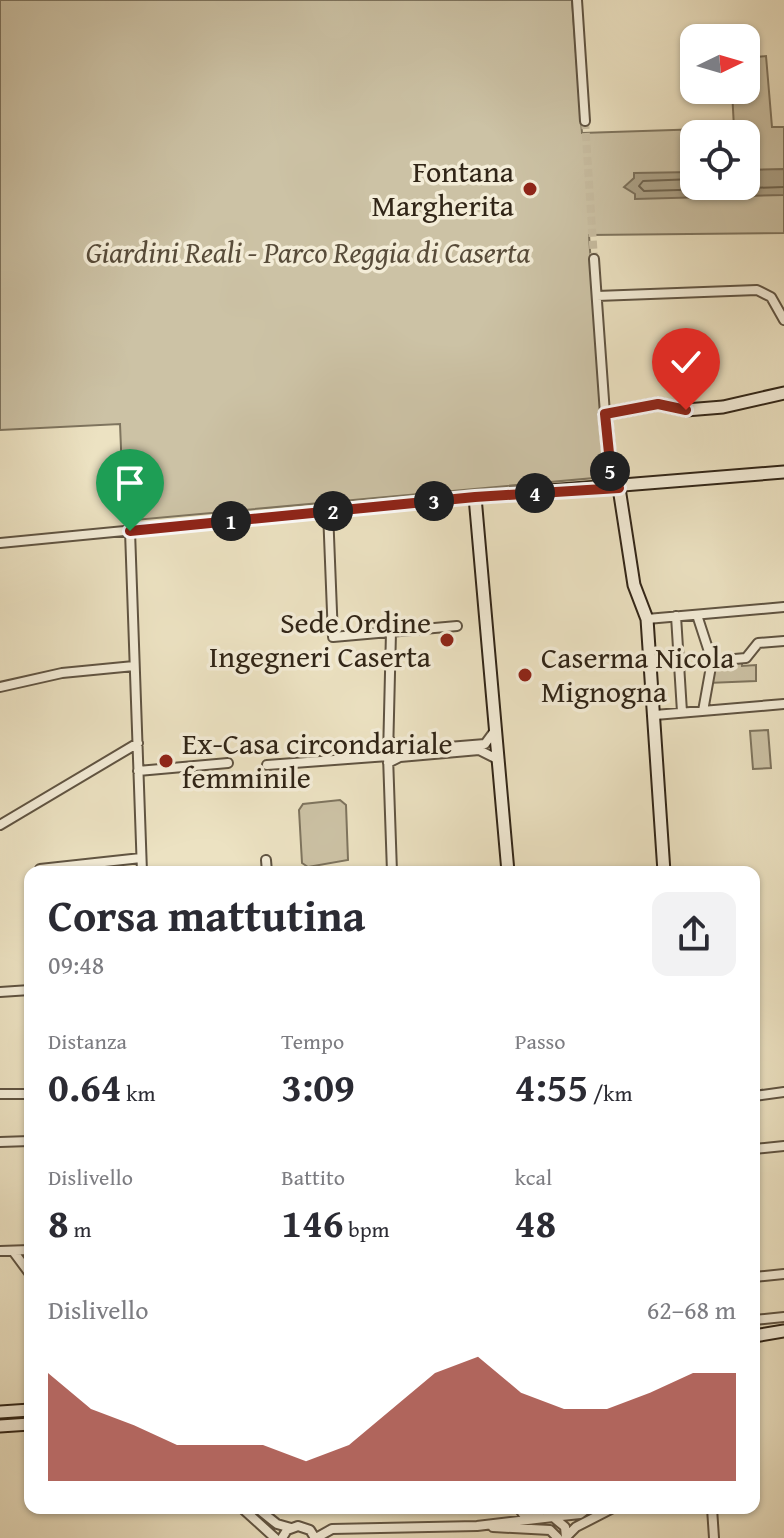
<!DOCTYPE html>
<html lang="it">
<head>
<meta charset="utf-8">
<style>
  :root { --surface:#fff; --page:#f2f2f3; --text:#2b2b33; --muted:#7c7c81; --accent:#8f2418 }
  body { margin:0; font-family:"Gentium Book Plus",serif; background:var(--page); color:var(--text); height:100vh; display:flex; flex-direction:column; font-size:30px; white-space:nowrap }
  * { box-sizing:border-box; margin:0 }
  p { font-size:26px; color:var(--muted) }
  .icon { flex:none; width:44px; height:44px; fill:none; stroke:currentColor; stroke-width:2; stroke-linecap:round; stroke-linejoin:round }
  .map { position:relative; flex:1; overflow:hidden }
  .side { position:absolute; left:24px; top:866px; width:736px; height:648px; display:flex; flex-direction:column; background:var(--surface); border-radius:16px; box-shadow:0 2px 6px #0004 }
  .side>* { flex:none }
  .needle { width:52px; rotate:85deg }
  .controls { position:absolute; left:680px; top:24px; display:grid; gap:16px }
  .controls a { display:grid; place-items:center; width:80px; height:80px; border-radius:16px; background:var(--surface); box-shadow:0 2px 6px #0004; font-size:40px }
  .pin { position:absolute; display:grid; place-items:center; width:68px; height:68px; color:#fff; margin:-82px -34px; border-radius:50% 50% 50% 0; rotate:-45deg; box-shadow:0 0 8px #0007 }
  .pin .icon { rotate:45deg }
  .km { position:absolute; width:40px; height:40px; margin:-20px; border-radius:50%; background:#222; color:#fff; font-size:22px; line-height:40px; text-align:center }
  .round { display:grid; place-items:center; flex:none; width:84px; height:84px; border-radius:16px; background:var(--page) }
  .overview { display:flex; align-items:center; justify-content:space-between; height:136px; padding:0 24px }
  h1 { font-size:44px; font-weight:800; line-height:60px }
  .stats { display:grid; grid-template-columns:repeat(3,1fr); gap:12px; height:136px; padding:8px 24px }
  .stats div { display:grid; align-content:center }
  .stats b { font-size:40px; font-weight:800 }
  .stats small { font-size:22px; font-weight:400 }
  .stats p { font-size:22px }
  .chart { height:224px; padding:16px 24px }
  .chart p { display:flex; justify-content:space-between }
  .chart svg { width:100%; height:144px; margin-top:8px; fill:var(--accent); opacity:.7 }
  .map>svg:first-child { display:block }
</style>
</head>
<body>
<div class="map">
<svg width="784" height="1538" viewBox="0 0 784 1538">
  <rect width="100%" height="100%" fill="#ece2c2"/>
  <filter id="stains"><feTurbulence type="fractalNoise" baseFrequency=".0025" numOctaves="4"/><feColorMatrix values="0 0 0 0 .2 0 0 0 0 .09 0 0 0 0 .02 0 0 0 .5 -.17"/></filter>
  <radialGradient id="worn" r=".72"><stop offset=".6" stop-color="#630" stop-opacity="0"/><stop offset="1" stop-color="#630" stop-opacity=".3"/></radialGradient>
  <path fill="#ccc2a5" stroke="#7e745e" stroke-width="2" fill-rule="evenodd" d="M0 0H572L582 133 734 128 732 90H746V58L766 56 772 127H784V233L589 235 605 477 124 521 120 424 0 430ZM694 134H746V186H694Z
    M742 658V666L756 665V681L708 683 712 661Z
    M768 730 771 768 753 769 750 731Z
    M340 800 346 805 348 860 308 867 302 863 299 810 303 804Z"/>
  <path fill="#aca288" stroke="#7b705b" stroke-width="2" d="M784 169V195L635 199V194L624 187 634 178V173L694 172V186H746V170Z"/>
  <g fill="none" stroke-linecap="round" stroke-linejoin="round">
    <path stroke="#6e6450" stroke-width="2" d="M694 179 643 181 639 186 644 191 784 187"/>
    <path stroke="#c7bca0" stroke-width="8" stroke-dasharray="8 4" stroke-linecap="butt" d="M585 121 594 259"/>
    <g stroke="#605442" stroke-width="12">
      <path id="street" d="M577 0 585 121
        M594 259 605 414
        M597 296 757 290 771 297 784 320
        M328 511 333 637 457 626
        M130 531 142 872
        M0 543 475 497
        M697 615 712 661 703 711
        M676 616 682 712
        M647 619 784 607
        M391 632 388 756 392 872
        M712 661 746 658 758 643 784 641
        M0 687 62 673 134 666
        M655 715 784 704
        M389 739 393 748 400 751 485 744 496 729
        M388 763 400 757 479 750 499 760
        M267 765 388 756
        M138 771 228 763
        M0 825 138 743
        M266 860 267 872
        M40 869 141 858
        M0 992 30 990
        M0 1094H30
        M754 1096 784 1092
        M0 1142 30 1141
        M754 1149 784 1146
        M0 1251 30 1250
        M13 1251 30 1274
        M754 1277 784 1274
        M754 1320 784 1317
        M242 1508 275 1538
        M257 1508 277 1524 291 1528
        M519 1508 523 1514 539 1516
        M712 1508 714 1538
        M552 1517 580 1514 588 1508
        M493 1527 550 1530 558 1538
        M567 1536 576 1527 613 1508
        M282 1538 287 1530 298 1526 310 1530 315 1538
        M316 1538 332 1529 477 1526 553 1517 565 1527 566 1537"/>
    </g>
    <g stroke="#312517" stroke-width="15">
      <path id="secondary" d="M508 872 475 497 784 472
        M664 872 647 619 634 585 619 488 611 473 605 414 658 404 686 410 723 407 784 393
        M754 1336 784 1331
        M0 1412 30 1410
        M0 1426 30 1424"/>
    </g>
    <use href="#street" stroke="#f3ecd7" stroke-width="8"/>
    <use href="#secondary" stroke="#f3ecd7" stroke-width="11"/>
  </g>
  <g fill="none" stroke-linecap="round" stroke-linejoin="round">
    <g stroke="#fff" stroke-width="16">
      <path id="route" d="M130 531 475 497 619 488 611 473 605 414 658 404 686 410"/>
    </g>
    <use href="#route" stroke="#8f2418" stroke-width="10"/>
  </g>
  <g fill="#8f2418" stroke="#f3ecd7" stroke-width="3">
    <circle cx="530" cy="189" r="8"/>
    <circle cx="447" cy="640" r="8"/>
    <circle cx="525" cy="675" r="8"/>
    <circle cx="166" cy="761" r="8"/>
  </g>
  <g text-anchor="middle" stroke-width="7" stroke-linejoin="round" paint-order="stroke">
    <g font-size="30" fill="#312517" stroke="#f3ecd7" text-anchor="end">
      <text x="514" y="182">Fontana<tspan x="514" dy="34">Margherita</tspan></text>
      <text x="431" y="633">Sede Ordine<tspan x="431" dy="34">Ingegneri Caserta</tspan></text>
      <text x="541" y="668" text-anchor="start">Caserma Nicola<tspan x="541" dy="34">Mignogna</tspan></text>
      <text x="182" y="754" text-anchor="start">Ex-Casa circondariale<tspan x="182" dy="34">femminile</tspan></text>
    </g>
    <g font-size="30" font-style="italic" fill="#584c3a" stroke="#f3ecd7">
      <text x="308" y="263">Giardini Reali - Parco Reggia di Caserta</text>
    </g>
  </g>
  <rect width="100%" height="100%" filter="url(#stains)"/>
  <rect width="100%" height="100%" fill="url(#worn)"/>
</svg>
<div class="controls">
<a><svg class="needle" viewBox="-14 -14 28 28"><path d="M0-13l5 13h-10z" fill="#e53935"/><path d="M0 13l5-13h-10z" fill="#7c7c81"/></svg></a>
<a><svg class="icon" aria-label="locate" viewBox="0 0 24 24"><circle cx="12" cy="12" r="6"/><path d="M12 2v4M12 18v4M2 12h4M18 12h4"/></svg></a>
</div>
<div class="pin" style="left:130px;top:531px;background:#1e9e55"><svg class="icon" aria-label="arrive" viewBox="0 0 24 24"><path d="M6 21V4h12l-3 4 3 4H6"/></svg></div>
<div class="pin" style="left:686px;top:410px;background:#d93025"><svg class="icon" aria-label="check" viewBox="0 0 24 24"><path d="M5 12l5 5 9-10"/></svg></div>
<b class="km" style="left:231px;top:521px">1</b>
<b class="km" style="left:333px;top:511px">2</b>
<b class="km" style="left:434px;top:501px">3</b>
<b class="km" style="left:535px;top:493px">4</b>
<b class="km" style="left:610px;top:471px">5</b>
<section class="side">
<div class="overview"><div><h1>Corsa mattutina</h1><p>09:48</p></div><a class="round"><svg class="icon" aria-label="share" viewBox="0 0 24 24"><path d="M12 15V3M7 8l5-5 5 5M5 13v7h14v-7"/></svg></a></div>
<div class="stats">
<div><p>Distanza</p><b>0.64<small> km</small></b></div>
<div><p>Tempo</p><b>3:09</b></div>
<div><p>Passo</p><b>4:55<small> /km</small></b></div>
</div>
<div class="stats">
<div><p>Dislivello</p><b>8<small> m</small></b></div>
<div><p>Battito</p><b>146<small> bpm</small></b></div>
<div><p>kcal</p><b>48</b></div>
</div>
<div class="chart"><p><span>Dislivello</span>62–68 m</p>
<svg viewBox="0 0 160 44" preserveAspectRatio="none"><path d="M0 44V11L10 22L20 27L30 33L40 33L50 33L60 38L70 33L80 22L90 11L100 6L110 17L120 22L130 22L140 17L150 11L160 11V44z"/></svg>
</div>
</section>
</div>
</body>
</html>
